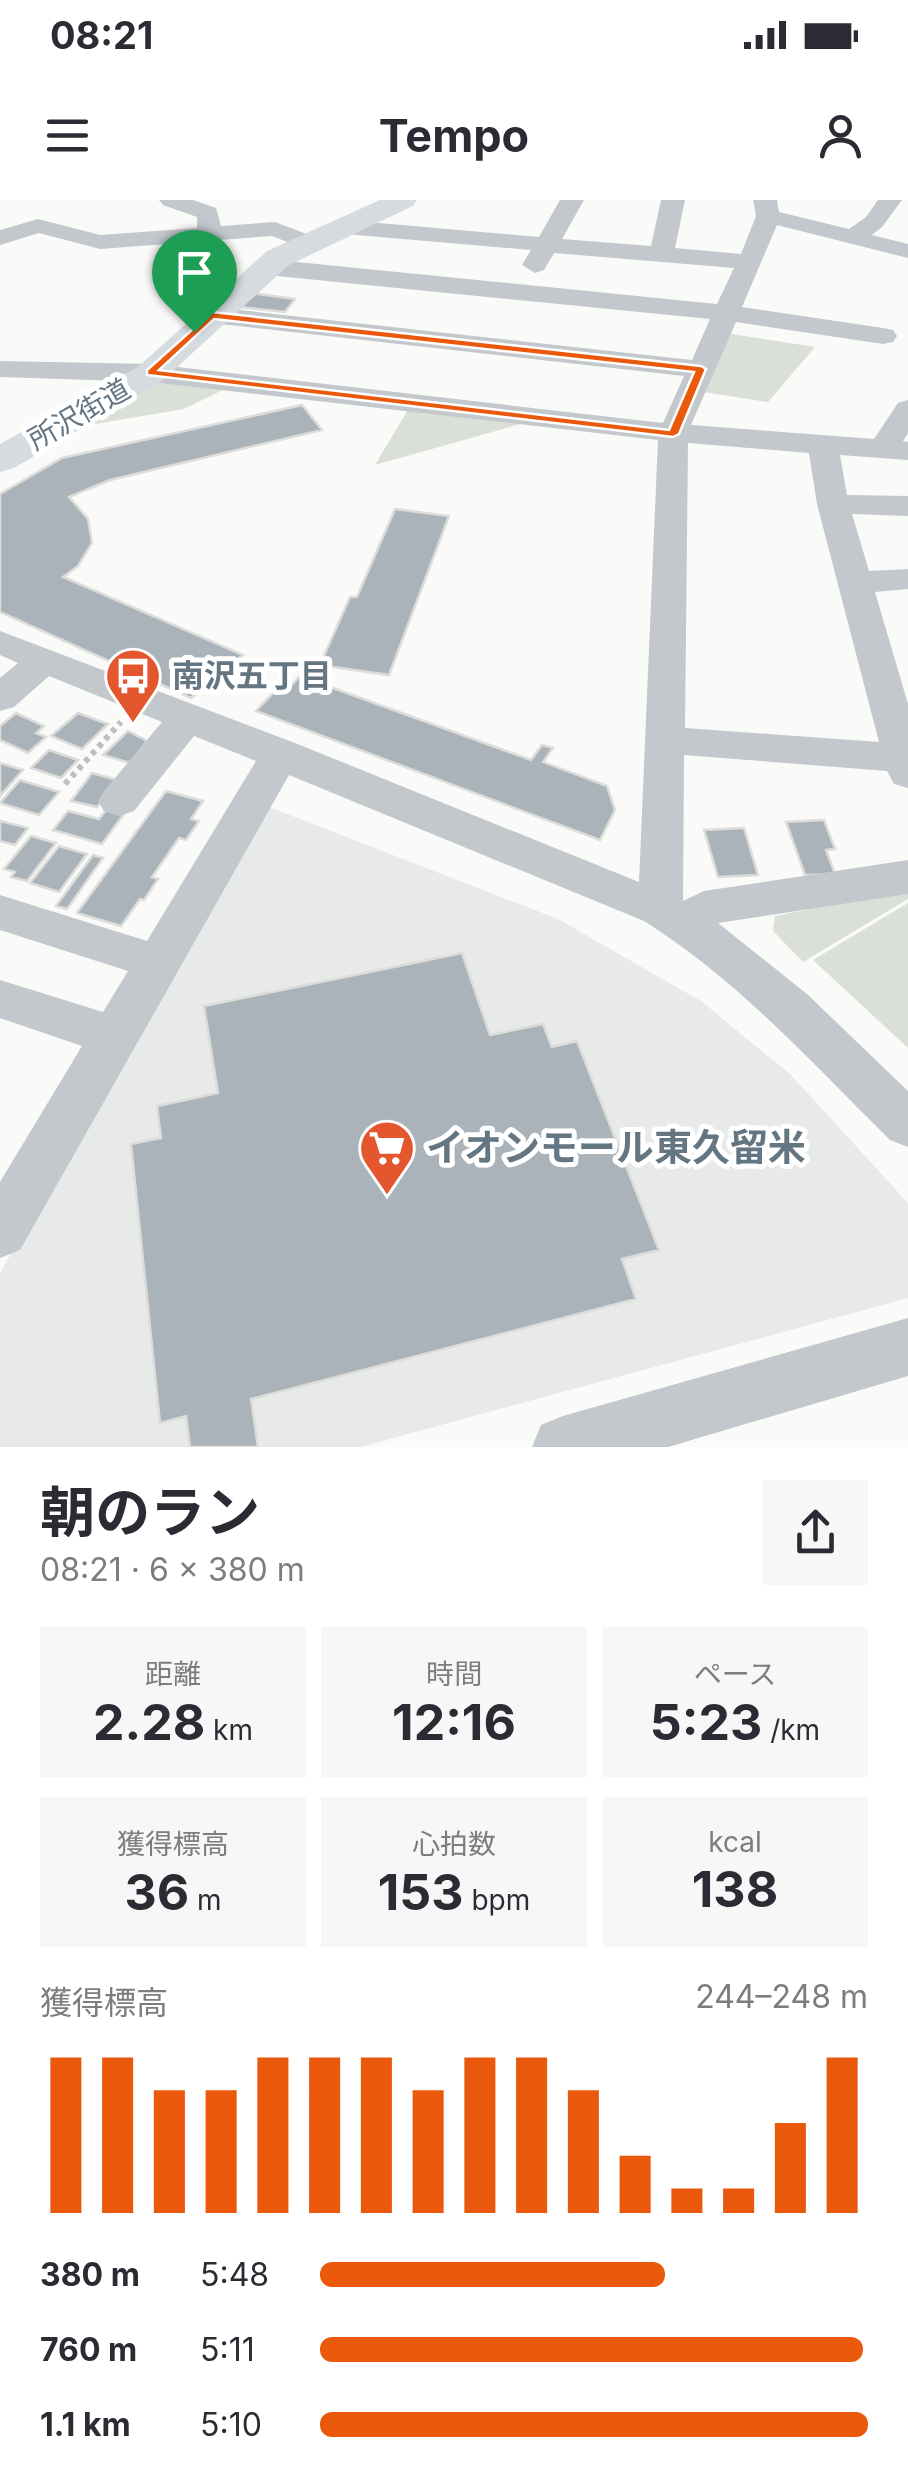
<!DOCTYPE html>
<html lang="ja">
<head>
<meta charset="utf-8">
<style>
  :root { --surface:#fff; --page:#f7f7f7; --text:#2b2b33; --muted:#7c7c81; --accent:#ea580c }
  body { margin:0; font-family:Inter,"Noto Sans JP",sans-serif; background:var(--page); color:var(--text); height:100vh; display:flex; flex-direction:column; font-size:38px; white-space:nowrap }
  * { box-sizing:border-box; margin:0 }
  p { font-size:32px; color:var(--muted) }
  .icon { flex:none; width:55px; height:55px; fill:none; stroke:currentColor; stroke-width:2; stroke-linecap:round; stroke-linejoin:round }
  .map { position:relative; height:1247px; overflow:hidden }
  .details { display:flex; flex-direction:column; background:var(--surface); flex:1 }
  .details>* { flex:none }
  .pin { position:absolute; display:grid; place-items:center; width:85px; height:85px; color:#fff; margin:-102px -42px; border-radius:50% 50% 50% 0; rotate:-45deg; box-shadow:0 0 10px #0007 }
  .pin .icon { rotate:45deg }
  .round { display:grid; place-items:center; flex:none; width:105px; height:105px; border-radius:0px; background:var(--page) }
  .overview { display:flex; align-items:center; justify-content:space-between; height:170px; padding:0 40px }
  h1 { font-size:55px; font-weight:700; line-height:75px }
  .metrics { display:grid; grid-template-columns:repeat(3,1fr); gap:15px; height:170px; padding:10px 40px }
  .metrics div { display:grid; align-content:center; border-radius:0px; background:var(--page); text-align:center }
  .metrics b { font-size:50px; font-weight:700 }
  .metrics small { font-size:28px; font-weight:400 }
  .metrics p { font-size:28px }
  .chart { height:280px; padding:20px 40px }
  .chart p { display:flex; justify-content:space-between }
  .chart svg { width:100%; height:180px; margin-top:10px; stroke:var(--accent); stroke-width:6 }
  ul { padding:0 40px; list-style:none; font-size:32px }
  li { display:grid; grid-template-columns:160px 120px 1fr; align-items:center; height:75px }
  li i { height:25px; border-radius:12px; background:var(--accent) }
  .status { display:flex; justify-content:space-between; align-items:center; height:70px; padding:0 50px; background:var(--surface); direction:ltr }
  .status svg { height:28px; fill:currentColor }
  header { display:flex; justify-content:space-between; align-items:center; height:130px; padding:0 40px; background:var(--surface); font-size:45px; font-weight:700 }
  .map>svg:first-child { display:block }
</style>
</head>
<body>
<div class="status"><b>08:21</b><svg viewBox="0 0 49 12"><path d="M0 12V9h3v3zM5 12V6h3v6zM10 12V3h3v9zM15 12V0h3v12zM26 1h20v11H26zM47 4h2v5h-2z"/></svg></div>
<header><svg class="icon" aria-label="menu" viewBox="0 0 24 24"><path d="M4 6h16M4 12h16M4 18h16"/></svg>Tempo<svg class="icon" aria-label="person" viewBox="0 0 24 24"><circle cx="12" cy="8" r="4"/><path d="M4 21q1-7 8-7t8 7"/></svg></header>
<div class="map">
<svg width="908" height="1247" viewBox="0 0 908 1247">
  <rect width="100%" height="100%" fill="#fafaf8"/>
  <path fill="#e8e9e9" d="M264 605 558 719 701 801 791 875 908 1003V1098L360 1247H0V1073Z"/>
  <path fill="#dadfd7" d="M718 132 815 147 768 202 691 190Z
    M151 173 237 183 184 209 48 232Z
    M412 203 542 218 375 265Z
    M908 689V699L803 762 773 731 775 716Z
    M908 703V848L813 760Z"/>
  <path fill="#aab3b9" stroke="#dcdcda" stroke-width="2.5" d="M251 93 295 99 285 112 240 107Z
    M302 205 322 230 110 280 69 297 88 319 92 343 78 366 63 377 243 455 191 498 0 412V294L62 258Z
    M395 309 449 316 389 475 320 465 350 397H357Z
    M300 476 531 560 542 545 553 548 543 562 607 586 615 610 600 640 256 511 278 488 286 491Z
    M16 513 44 526 36 533 46 537 28 553 0 540V526Z
    M78 513 108 524 82 549 51 536Z
    M128 531 147 541 130 563 103 555Z
    M49 550 78 560 61 578 31 568Z
    M0 563 23 570 0 596Z
    M92 573 121 581 97 607 71 601Z
    M20 580 59 592 39 615 0 603Z
    M166 591 203 601 191 619 199 621 186 640 179 638 152 677 158 679 144 700 140 699 121 726 77 713Z
    M106 610 123 615 102 644 53 630 68 611 99 619Z
    M824 620 835 649 826 650 835 674 805 675 786 622Z
    M0 621 28 628 15 645 0 641Z
    M744 628 758 675 718 677 704 630Z
    M31 636 56 643 27 681 11 677 15 672 4 669Z
    M59 646 87 654 59 692 30 683Z
    M93 655 103 658 67 709 56 706Z
    M462 753 490 835 543 824 552 847 577 841 659 1050 622 1059 636 1099 251 1199 258 1247H190L186 1216 160 1223 131 944 161 938 157 906 218 893 204 806Z"/>
  <g fill="none" stroke-linecap="round" stroke-linejoin="round">
    <path stroke="#bbbfc2" stroke-width="6" stroke-dasharray="5 5" stroke-linecap="butt" d="M65 584 121 522"/>
    <path fill="#c3c8cc" fill-rule="evenodd" d="M159 0H193L216 8 221 26 275 22 317 38 320 43 308 50 272 36 100 49 39 33 0 45V30L38 19 100 35 197 28V17L163 5Z
      M560 0H584L562 39 651 46 661 0H685L675 48 741 54 756 16 753 0H777L779 12 849 29 866 17 878 0H902L882 27 872 35 908 44V58L777 25 742 107 883 128 893 130 897 136 893 142 883 144 736 122 691 225 874 239 898 203 908 200V233L903 241 908 242V260L840 255 847 295 908 296V316L852 314 869 371 908 369V389L875 392 908 504V588L894 584 887 571 684 555 683 701 704 691 908 660V694L718 723 807 794 908 891V947L890 940C811 862 738 780 644 721L289 575 20 1050 0 1058V982L82 846 0 818V780L103 812 128 771 0 730V695L147 741 256 561 194 536 134 611 119 616 104 611 98 601 104 591 162 522 49 476 14 507 0 511V478L18 463 0 455V431L295 543 639 682 658 240 151 182 0 177V161L151 164 663 223 684 176 212 123 199 115 212 107 692 160 710 119 267 75 254 67 267 59 717 104 734 68 554 53 544 70 535 73 522 65 531 50 345 34 333 27 345 20 539 37ZM688 243 809 253 817 304 879 542 685 528Z
      M908 1118V1176L668 1247H532L541 1225 563 1216Z"/>
    <path fill="#d6dbdf" fill-rule="evenodd" d="M380 0H417L413 6 289 65 163 180 14 268 0 272V244L139 166 267 51Z"/>
  </g>
  <path fill="#ea580c" stroke="#fff" stroke-width="2.5" fill-rule="evenodd" d="M212 112 701 166 706 169 679 234 673 237 147 175V170ZM214 119 694 172 669 230 159 170Z"/>
  <defs>
    <g id="bus-pin" transform="scale(2.875)"><path d="M0 17L-7.5 6A9.5 9.5 0 1 1 7.5 6Z" fill="#e4572e" stroke="#fff"/><path d="M-5-6H5V4H4V6H2V4H-2V6H-4V4H-5ZM-3.5-4V0h7V-4ZM-3.5 1.2v1.5H-2V1.2ZM2 1.2v1.5H3.5V1.2Z" fill="#fff"/></g>
    <g id="supermarket-pin" transform="scale(2.875)"><path d="M0 17L-7.5 6A9.5 9.5 0 1 1 7.5 6Z" fill="#e4572e" stroke="#fff"/><path d="M-6-5.5h2.5l.6 2H6L4.5 2H-2.5L-4.4-4H-6ZM-1.5 3.2a1.3 1.3 0 1 0 .1 0ZM3 3.2a1.3 1.3 0 1 0 .1 0Z" fill="#fff"/></g>
  </defs>
  <g fill-rule="evenodd">
    <use href="#bus-pin" x="133" y="476"/>
    <use href="#supermarket-pin" x="387" y="948"/>
  </g>
  <g text-anchor="middle" stroke-width="10" stroke-linejoin="round" paint-order="stroke">
    <g font-size="28" fill="#657683" stroke="#fff">
      <text transform="translate(79 214) rotate(-30)" y="10">所沢街道</text>
    </g>
    <g font-size="32" font-weight="bold" fill="#657683" stroke="#fff" text-anchor="start">
      <text x="172" y="487">南沢五丁目</text>
    </g>
    <g font-size="38" font-weight="bold" fill="#657683" stroke="#fff" text-anchor="start">
      <text x="426" y="961">イオンモール東久留米</text>
    </g>
  </g>
</svg>
<div class="pin" style="left:194px;top:132px;background:#1e9e55"><svg class="icon" aria-label="arrive" viewBox="0 0 24 24"><path d="M6 21V4h12l-3 4 3 4H6"/></svg></div>
</div>
<section class="details">
<div class="overview"><div><h1>朝のラン</h1><p>08:21 · 6 × 380 m</p></div><a class="round"><svg class="icon" aria-label="share" viewBox="0 0 24 24"><path d="M12 15V3M7 8l5-5 5 5M5 13v7h14v-7"/></svg></a></div>
<div class="metrics">
<div><p>距離</p><b>2.28<small> km</small></b></div>
<div><p>時間</p><b>12:16</b></div>
<div><p>ペース</p><b>5:23<small> /km</small></b></div>
</div>
<div class="metrics">
<div><p>獲得標高</p><b>36<small> m</small></b></div>
<div><p>心拍数</p><b>153<small> bpm</small></b></div>
<div><p>kcal</p><b>138</b></div>
</div>
<div class="chart"><p><span>獲得標高</span>244–248 m</p>
<svg viewBox="0 0 160 44" preserveAspectRatio="none"><path d="M5 44V6M15 44V6M25 44V14M35 44V14M45 44V6M55 44V6M65 44V6M75 44V14M85 44V6M95 44V6M105 44V14M115 44V30M125 44V38M135 44V38M145 44V22M155 44V6"/></svg>
</div>
<ul>
<li><b>380 m</b>5:48<i style="width:63%"></i></li>
<li><b>760 m</b>5:11<i style="width:99%"></i></li>
<li><b>1.1 km</b>5:10<i style="width:100%"></i></li>
</ul>
</section>
</body>
</html>
